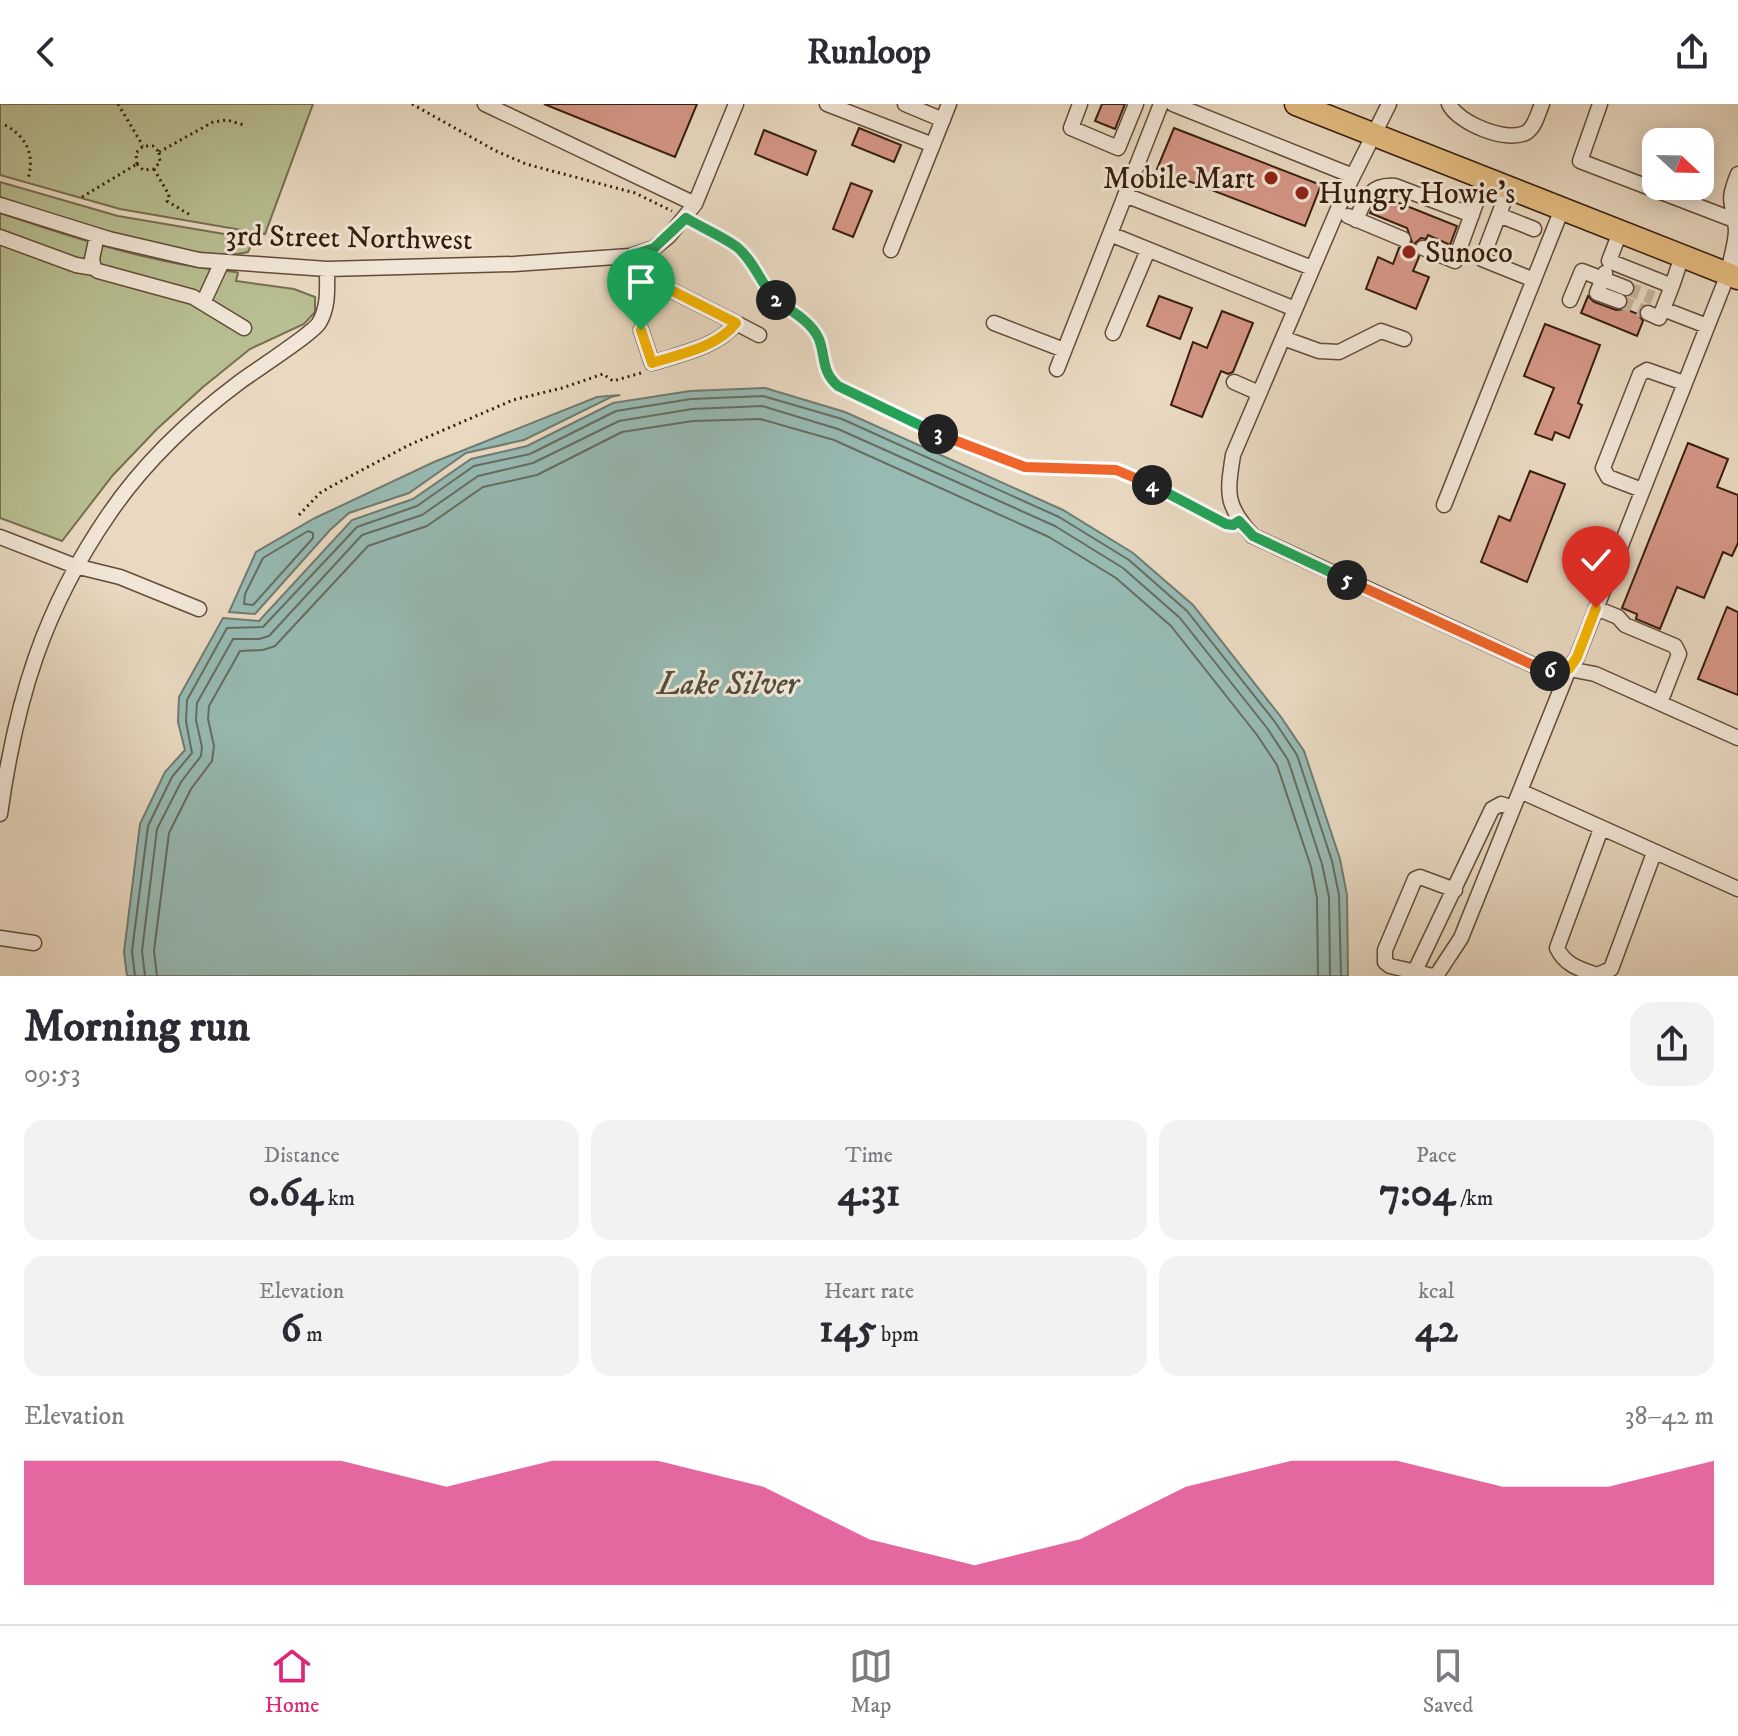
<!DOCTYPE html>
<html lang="en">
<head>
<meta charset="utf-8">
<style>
  :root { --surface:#fff; --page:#f2f2f3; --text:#2b2b33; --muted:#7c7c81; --line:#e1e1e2; --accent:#db2777 }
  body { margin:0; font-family:"IM FELL DW Pica",serif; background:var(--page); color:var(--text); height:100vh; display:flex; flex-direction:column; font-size:30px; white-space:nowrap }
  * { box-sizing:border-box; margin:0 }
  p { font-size:26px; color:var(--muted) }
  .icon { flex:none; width:44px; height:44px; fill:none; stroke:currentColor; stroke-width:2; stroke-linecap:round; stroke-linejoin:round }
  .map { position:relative; height:872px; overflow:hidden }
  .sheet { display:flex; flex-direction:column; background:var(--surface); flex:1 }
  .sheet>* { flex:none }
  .needle { width:52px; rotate:112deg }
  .tools { position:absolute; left:1642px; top:24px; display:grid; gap:16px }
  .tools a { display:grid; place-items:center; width:72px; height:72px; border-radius:16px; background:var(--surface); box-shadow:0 4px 20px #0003; font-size:40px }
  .pin { position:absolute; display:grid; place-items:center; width:68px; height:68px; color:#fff; margin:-82px -34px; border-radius:50% 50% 50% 0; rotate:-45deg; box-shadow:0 0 8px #0007 }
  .pin .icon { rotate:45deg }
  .km { position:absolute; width:40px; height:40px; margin:-20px; border-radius:50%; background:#222; color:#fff; font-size:22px; line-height:40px; text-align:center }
  .round { display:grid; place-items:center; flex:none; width:84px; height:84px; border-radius:24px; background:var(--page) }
  .headline { display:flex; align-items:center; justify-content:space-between; height:136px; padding:0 24px }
  h1 { font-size:44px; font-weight:700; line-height:60px }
  .metrics { display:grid; grid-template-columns:repeat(3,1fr); gap:12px; height:136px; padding:8px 24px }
  .metrics div { display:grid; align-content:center; border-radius:20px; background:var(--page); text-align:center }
  .metrics b { font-size:40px; font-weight:700 }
  .metrics small { font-size:22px; font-weight:400 }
  .metrics p { font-size:22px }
  .chart { height:224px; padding:16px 24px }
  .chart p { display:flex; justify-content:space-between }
  .chart svg { width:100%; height:144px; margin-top:8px; fill:var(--accent); opacity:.7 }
  header { display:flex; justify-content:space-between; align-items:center; height:104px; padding:0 24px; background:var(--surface); font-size:36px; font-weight:700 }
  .tabs { display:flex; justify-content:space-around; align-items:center; height:112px; border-top:2px solid var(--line); background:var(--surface); font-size:22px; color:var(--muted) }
  .tabs a { display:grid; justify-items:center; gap:4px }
  .tabs .selected { color:var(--accent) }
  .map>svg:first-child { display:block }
</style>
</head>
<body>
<header><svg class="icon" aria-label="back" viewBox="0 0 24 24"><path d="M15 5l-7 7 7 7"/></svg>Runloop<svg class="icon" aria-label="share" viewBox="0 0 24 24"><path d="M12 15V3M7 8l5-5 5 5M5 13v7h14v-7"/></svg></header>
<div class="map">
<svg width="1738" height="872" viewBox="0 0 1738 872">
  <rect width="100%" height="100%" fill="#e9d9c1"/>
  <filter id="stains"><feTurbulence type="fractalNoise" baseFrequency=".0025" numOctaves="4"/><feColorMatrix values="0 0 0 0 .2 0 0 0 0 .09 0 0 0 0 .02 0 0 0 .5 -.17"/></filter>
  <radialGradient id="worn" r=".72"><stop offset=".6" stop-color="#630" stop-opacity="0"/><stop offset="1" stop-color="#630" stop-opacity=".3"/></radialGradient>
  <path fill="#b8bf92" stroke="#776e4f" stroke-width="2" d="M0 0H313L265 130 120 105 0 71Z
    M0 78 118 112 254 135 248 148C198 162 55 111 0 93Z
    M0 109C76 135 158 161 236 168L238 169 236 177 294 185 315 193V208L304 220 250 245 203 283 157 325 113 371 62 437 0 414Z"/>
  <path fill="#97bab3" stroke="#707b70" stroke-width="2" d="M765 284 845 308 1063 406 1133 449 1193 501 1281 613 1304 647 1340 755 1347 791 1348 872H127L124 848 140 720 165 668 185 646 178 618 179 593 223 514 259 517 352 416 413 395 471 355 527 342 613 299 690 287Z
    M620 291 611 293 524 336 466 349 409 389 349 409 330 426 255 510 229 508 256 448 315 414 434 358 597 293Z"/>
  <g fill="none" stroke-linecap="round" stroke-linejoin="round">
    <path stroke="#666c60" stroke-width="2" d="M308 427 313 429V434L253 501 244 500 245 490 263 454Z
      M135 872 132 847 148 722 172 673 192 649 186 617 187 596 227 524 263 523 357 423 417 402 474 362 530 350 616 307 691 295 763 292 842 315 1059 413 1129 456 1187 507 1275 618 1297 651 1332 757 1339 791 1341 872
      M145 872 142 847 157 725 181 678 201 652 202 643 196 616 197 599 233 535H259L269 532 362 431 422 411 478 372 533 359 619 317 692 305 762 302 838 325 1055 422 1123 464 1180 514 1267 624 1288 656 1322 760 1329 793 1330 872
      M157 872 154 847 169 729 191 685 212 657 214 642 208 615 209 602 240 547 263 546 275 542 368 442 427 422 483 383 537 371 622 328 693 317 760 315 834 336 1049 433 1116 474 1171 522 1257 631 1277 661 1311 763 1317 794 1318 872"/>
  </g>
  <path fill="#d59686" stroke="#361d0c" stroke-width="2" d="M544 0H697L675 53Z
    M1102 0H1125L1115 25 1095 17Z
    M859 24 901 41 894 58 852 41Z
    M1174 24 1321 81 1305 122 1157 65Z
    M764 26 816 47 807 71 755 50Z
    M851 79 872 87 853 133 833 125Z
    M1384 93 1457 122 1450 141 1428 131 1426 135 1421 134 1414 140 1413 146 1419 153 1413 167 1429 173 1416 205 1366 185 1378 153 1393 160 1399 144 1408 143 1412 138 1407 124 1370 109 1377 97Z
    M1159 192 1192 204 1180 235 1147 222Z
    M1588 192 1594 198 1616 206 1625 205 1638 210 1643 217 1637 232 1581 209Z
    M1222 207 1253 219 1233 268 1228 270 1221 267 1202 313 1171 301 1193 238 1207 244Z
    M1545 220 1600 241 1578 299 1582 301 1569 334 1555 328 1552 336 1535 330 1554 284 1524 272Z
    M1688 339 1728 355 1717 383 1738 391V439L1732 452 1723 448 1704 494 1677 483 1660 525 1636 515 1637 510 1622 504Z
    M1530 367 1565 380 1527 478 1481 458 1499 412 1510 417Z
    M1727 503 1738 508V591L1698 575Z"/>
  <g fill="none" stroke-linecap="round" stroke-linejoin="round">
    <path stroke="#c5b39d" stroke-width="14" stroke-dasharray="14 7" stroke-linecap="butt" d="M1626 184 1653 194
      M1619 197 1648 209"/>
    <g stroke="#634c39" stroke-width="17">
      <path id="minor" d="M485 0 695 100
        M827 0 933 41
        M905 0 943 16
        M1080 0 1071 24 1118 44 1136 0
        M1173 0 1353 72
        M1389 0 1346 86 1233 351C1227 390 1225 401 1253 432L1546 567 1569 565 1595 570 1738 634
        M1449 0C1458 19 1508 40 1527 28 1535 23 1538 9 1542 0
        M1600 0 1580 57 1734 116
        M1738 70C1725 102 1734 97 1736 126 1736 139 1730 156 1728 170L1738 160
        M1509 84 1482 155 1534 176
        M1125 91 1312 164
        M0 101 109 135 199 156 327 165 514 160 630 152 654 144 669 132 695 100 736 0
        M1499 111 1534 125
        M1348 112 1403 135
        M1356 116C1365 95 1370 80 1395 82L1472 111
        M1620 128 1609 157 1672 182 1663 205 1707 222
        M1110 130 1295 205
        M97 132 92 155 94 164 98 167 193 193 244 224
        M0 133 76 161 94 164
        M1423 144 1455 157 1485 74
        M891 146 949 0
        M634 151 647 174 736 219C718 243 680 250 652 259L641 226
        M1605 169 1597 189 1619 197
        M1672 182 1682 152
        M1570 196 1582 167 1626 184
        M203 199 222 158
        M1648 209 1659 214 1663 205
        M736 219 759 231
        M994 219 1064 246
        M1113 229 1148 146
        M1283 234 1319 247 1339 248 1381 227 1404 235
        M1057 265 1161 0
        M1234 278 1259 289
        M1642 386 1608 373 1603 364 1640 270 1647 266 1684 279
        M1444 401 1562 105
        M0 433 75 462 120 473 199 505
        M1596 504 1618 513 1625 521 1675 542 1679 550 1660 599
        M1520 687 1738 785
        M0 710C16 596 43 506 109 410 145 357 190 315 241 277 256 266 312 230 319 219 329 203 327 183 327 165
        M1601 725 1557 844C1565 861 1579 865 1597 871L1611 865 1654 749
        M0 834 34 839
        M1415 867 1492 705 1501 700 1513 704
        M1433 872 1390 862 1385 858V846L1415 775 1420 773 1455 786
        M1436 872 1461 834 1569 565 1577 553 1728 170"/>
    </g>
    <g stroke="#361d0c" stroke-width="25">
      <path id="highway" d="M1296 0 1738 174"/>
    </g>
    <path stroke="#361d0c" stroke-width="3" stroke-dasharray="2 4" stroke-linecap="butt" d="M118 0 143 42
      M412 0 496 47 526 60 635 89 672 107
      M5 21C27 33 35 51 28 75
      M159 48 213 18 227 16 244 21
      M137 60 136 49 143 42H153L159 48
      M137 60 143 66 154 65 160 58 159 48
      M154 65 169 91 167 97 190 111
      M82 93 137 60
      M697 120 737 144 748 155 766 185 813 225 819 237 827 273 838 282 940 331 1025 363 1116 366 1225 419
      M299 411 320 389 332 382 409 341 513 296 562 284 603 270 613 277 641 269"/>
    <use href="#minor" stroke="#f1e6d7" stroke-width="14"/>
    <use href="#highway" stroke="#e4bc80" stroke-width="22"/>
  </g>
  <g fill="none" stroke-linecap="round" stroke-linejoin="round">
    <g stroke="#fff" stroke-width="16">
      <path id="split-1" d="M641 226 652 259C680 250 718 243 736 219L653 177"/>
    </g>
    <g stroke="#fff" stroke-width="16">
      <path id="split-2" d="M653 177 647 174 634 151 654 144 686 114C702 124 722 132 737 143 754 157 761 180 776 196"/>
    </g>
    <g stroke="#fff" stroke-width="16">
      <path id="split-3" d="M776 196C791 207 811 217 819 235 826 254 821 267 838 282L938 330"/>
    </g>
    <g stroke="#fff" stroke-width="16">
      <path id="split-4" d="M938 330 1025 363 1116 366 1152 381"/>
    </g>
    <g stroke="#fff" stroke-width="16">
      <path id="split-5" d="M1152 381 1226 420 1233 421 1239 417 1253 432 1347 476"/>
    </g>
    <g stroke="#fff" stroke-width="16">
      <path id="split-6" d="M1347 476 1546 567H1550"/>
    </g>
    <g stroke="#fff" stroke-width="16">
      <path id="split-7" d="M1550 567 1569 565 1577 553 1596 504"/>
    </g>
    <use href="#split-1" stroke="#f5b400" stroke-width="10"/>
    <use href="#split-2" stroke="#22a559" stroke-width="10"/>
    <use href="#split-3" stroke="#22a559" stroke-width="10"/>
    <use href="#split-4" stroke="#f0652b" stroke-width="10"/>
    <use href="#split-5" stroke="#22a559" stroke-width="10"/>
    <use href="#split-6" stroke="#f0652b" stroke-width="10"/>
    <use href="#split-7" stroke="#f5b400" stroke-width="10"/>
  </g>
  <g fill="#8f2418" stroke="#f1e6d7" stroke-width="3">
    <circle cx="1271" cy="74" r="8"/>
    <circle cx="1302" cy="89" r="8"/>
    <circle cx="1409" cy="148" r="8"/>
  </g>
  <g text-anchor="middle" stroke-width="6" stroke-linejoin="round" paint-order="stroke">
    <g font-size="30" fill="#361d0c" stroke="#f1e6d7" text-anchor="start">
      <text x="1255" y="84" text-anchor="end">Mobile Mart</text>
      <text x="1318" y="99">Hungry Howie's</text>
      <text x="1425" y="158">Sunoco</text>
    </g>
    <g font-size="30" fill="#361d0c" stroke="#f1e6d7">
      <text transform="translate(349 133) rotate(1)" y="10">3rd Street Northwest</text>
    </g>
    <g font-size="32" font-style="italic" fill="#534c3e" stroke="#f1e6d7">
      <text x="728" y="590">Lake Silver</text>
    </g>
  </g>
  <rect width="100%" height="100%" filter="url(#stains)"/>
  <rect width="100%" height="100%" fill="url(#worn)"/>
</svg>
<div class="tools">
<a><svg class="needle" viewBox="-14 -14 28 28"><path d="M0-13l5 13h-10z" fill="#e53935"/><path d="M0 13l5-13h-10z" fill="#7c7c81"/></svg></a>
</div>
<div class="pin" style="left:641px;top:226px;background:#1e9e55"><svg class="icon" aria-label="arrive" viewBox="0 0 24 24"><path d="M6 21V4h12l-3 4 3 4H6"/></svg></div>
<div class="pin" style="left:1596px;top:504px;background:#d93025"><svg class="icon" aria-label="check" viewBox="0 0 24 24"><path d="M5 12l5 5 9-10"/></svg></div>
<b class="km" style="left:776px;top:196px">2</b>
<b class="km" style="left:938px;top:330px">3</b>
<b class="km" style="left:1152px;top:381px">4</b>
<b class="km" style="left:1347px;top:476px">5</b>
<b class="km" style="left:1550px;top:567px">6</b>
</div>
<section class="sheet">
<div class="headline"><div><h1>Morning run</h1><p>09:53</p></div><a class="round"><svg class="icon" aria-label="share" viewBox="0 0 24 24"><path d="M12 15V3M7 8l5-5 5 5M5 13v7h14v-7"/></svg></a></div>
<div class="metrics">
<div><p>Distance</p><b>0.64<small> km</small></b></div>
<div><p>Time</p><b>4:31</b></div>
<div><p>Pace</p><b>7:04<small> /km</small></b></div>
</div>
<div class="metrics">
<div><p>Elevation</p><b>6<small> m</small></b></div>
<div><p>Heart rate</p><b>145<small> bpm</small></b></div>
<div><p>kcal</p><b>42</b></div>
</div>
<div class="chart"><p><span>Elevation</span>38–42 m</p>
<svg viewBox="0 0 160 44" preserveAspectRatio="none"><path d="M0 44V6L10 6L20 6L30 6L40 14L50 6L60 6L70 14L80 30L90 38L100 30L110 14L120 6L130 6L140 14L150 14L160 6V44z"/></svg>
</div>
</section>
<nav class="tabs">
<a class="selected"><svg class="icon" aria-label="home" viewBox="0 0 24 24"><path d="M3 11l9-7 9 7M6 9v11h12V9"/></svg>Home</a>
<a><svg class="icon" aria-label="map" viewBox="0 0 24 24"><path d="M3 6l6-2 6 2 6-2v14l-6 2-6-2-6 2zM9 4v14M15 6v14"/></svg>Map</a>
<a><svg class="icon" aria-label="saved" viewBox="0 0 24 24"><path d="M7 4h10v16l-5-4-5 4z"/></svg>Saved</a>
</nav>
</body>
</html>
